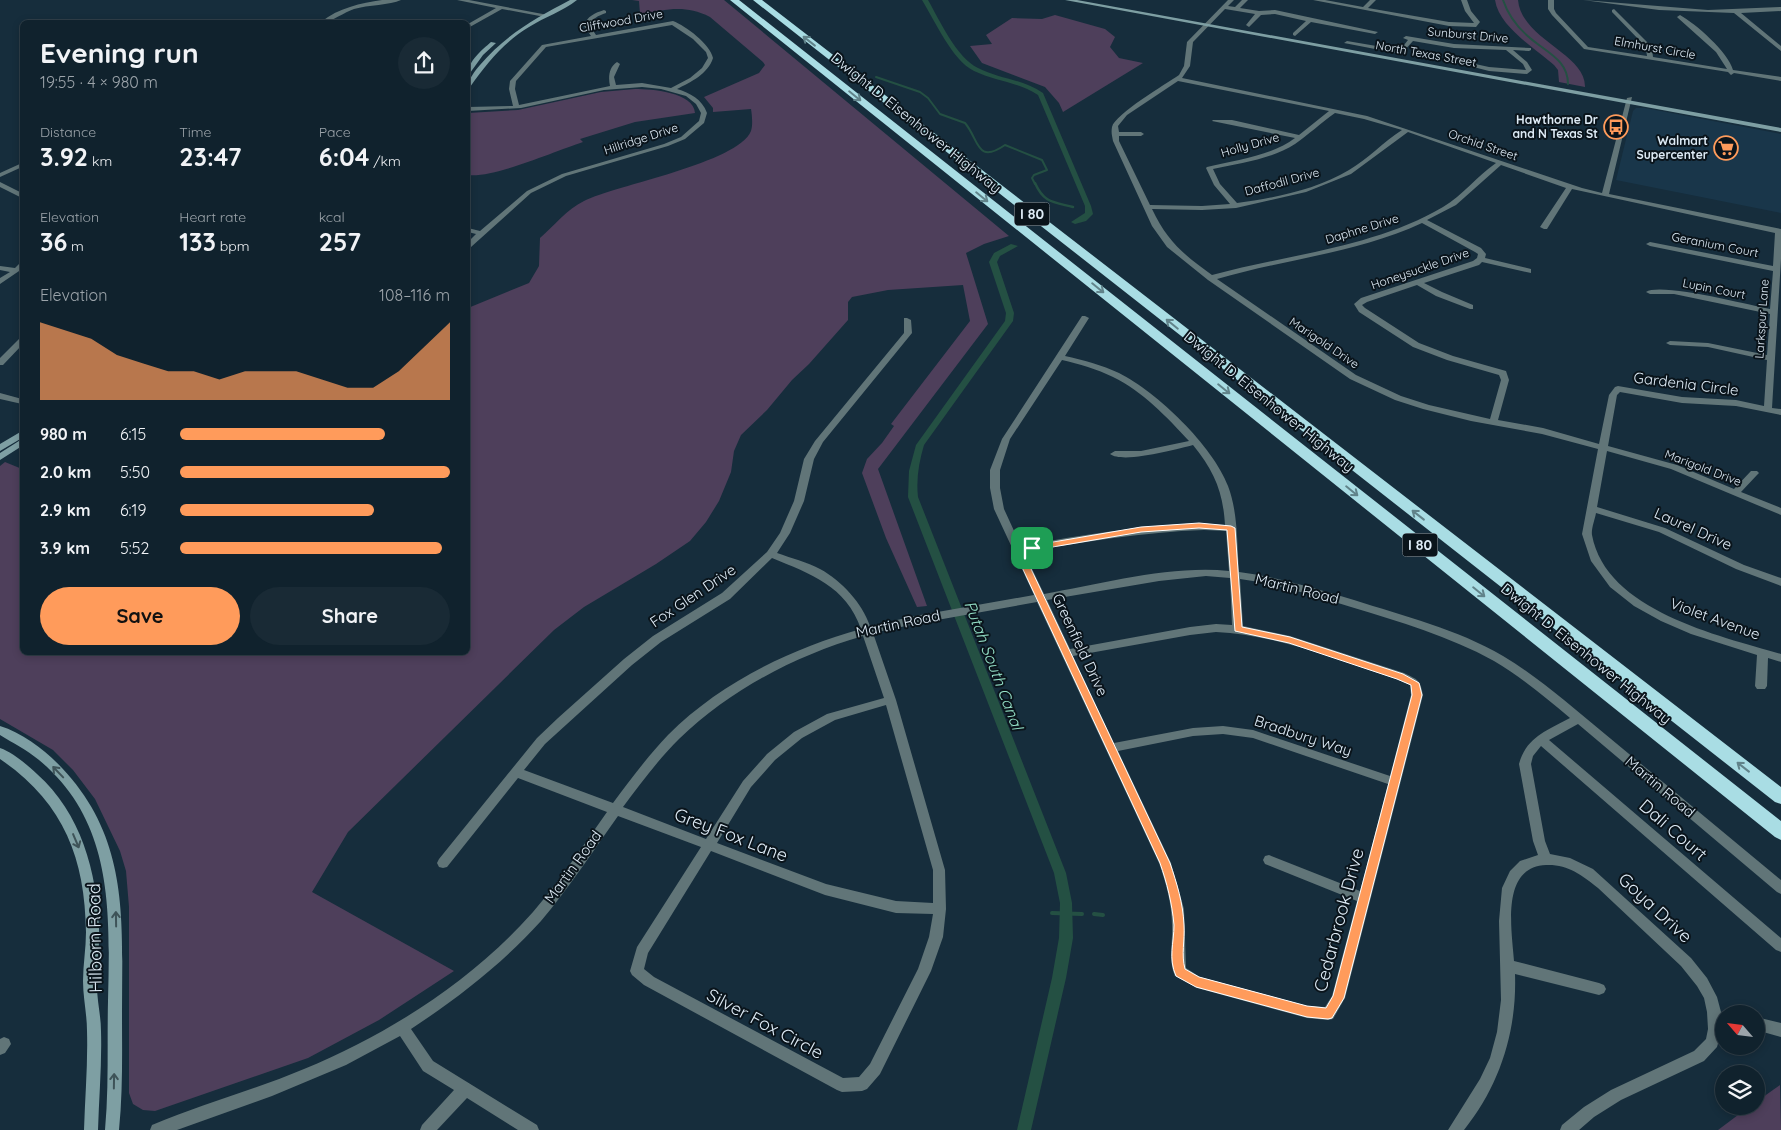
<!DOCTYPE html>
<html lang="en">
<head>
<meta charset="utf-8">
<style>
  :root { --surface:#10222d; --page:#192a35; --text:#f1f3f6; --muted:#9ca4aa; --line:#303f49; --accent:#ff9b5b }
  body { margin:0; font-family:Quicksand,sans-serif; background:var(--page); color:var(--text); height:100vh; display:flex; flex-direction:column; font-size:19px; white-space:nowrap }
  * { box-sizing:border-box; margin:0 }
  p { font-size:16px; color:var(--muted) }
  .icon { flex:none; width:28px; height:28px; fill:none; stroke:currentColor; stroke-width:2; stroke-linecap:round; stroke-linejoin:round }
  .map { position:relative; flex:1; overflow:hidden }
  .sheet { position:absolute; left:20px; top:20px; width:450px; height:635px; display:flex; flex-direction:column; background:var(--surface); border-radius:8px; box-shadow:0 2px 8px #0003,0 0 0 1px var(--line) }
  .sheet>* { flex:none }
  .needle { width:32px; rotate:298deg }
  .buttons { position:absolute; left:1715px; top:1005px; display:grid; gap:10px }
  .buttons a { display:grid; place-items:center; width:50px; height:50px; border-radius:50%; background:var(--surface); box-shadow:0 2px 8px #0003,0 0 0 1px var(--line); font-size:25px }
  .pin { position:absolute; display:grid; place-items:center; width:42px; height:42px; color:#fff; margin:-21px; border-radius:10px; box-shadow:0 2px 8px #0006 }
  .round { display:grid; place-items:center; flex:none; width:52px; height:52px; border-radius:26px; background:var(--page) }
  .head { display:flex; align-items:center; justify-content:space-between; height:85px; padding:0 20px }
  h1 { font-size:28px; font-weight:700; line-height:38px }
  .metrics { display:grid; grid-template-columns:repeat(3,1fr); gap:8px; height:85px; padding:5px 20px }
  .metrics div { display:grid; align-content:center }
  .metrics b { font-size:25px; font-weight:700 }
  .metrics small { font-size:14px; font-weight:400 }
  .metrics p { font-size:14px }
  .chart { height:140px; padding:10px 20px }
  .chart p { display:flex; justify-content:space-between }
  .chart svg { width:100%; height:90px; margin-top:5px; fill:var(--accent); opacity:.7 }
  .button { display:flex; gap:10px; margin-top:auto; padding:10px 20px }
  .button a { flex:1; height:58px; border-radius:30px; background:var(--accent); color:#111; font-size:20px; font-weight:700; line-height:58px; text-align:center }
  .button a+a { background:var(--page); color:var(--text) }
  ul { padding:0 20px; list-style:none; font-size:16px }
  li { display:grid; grid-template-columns:80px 60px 1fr; align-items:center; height:38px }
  li i { height:12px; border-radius:6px; background:var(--accent) }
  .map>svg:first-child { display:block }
</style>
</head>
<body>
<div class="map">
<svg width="1781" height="1130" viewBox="0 0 1781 1130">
  <rect width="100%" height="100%" fill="#162d3c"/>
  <path fill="#19364a" d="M1636 108H1645L1781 134V213L1616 180 1633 111Z"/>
  <path fill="#4e3f5b" d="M632 0H724L1009 236 984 244 966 253 988 324 878 469 927 606 917 607 886 538 862 473 867 459 882 443 894 426 891 424 970 321 963 285 888 290 852 297 848 302V320L809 364 792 380 767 410 741 435 734 451 731 472 719 501 706 522 690 541 656 564 584 607 554 630 348 832 312 892 454 971 379 1020 308 1058 155 1111 143 1110 133 1104 129 1093V907L126 871 120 851 95 799 73 770 53 750 0 719V466L5 462 22 469V652H468V308L529 283 539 266 540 238C554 226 567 209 584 201 616 185 738 163 751 131 753 125 752 115 751 109L713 112V108L704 97 759 73 765 65 763 62 710 17C684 4 667 10 640 14L639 1Z
    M1495 0H1518C1521 39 1586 54 1585 87L1559 82 1558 70 1554 65C1535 48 1499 27 1495 0Z
    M1055 15 1105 29 1115 37 1110 47 1119 58 1143 63 1063 112 1059 103 1045 87 982 63 970 46 992 44 986 35 1012 18 1042 19Z
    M635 89C651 89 694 92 695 113L635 122 580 139 583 142C555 151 495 178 468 175V113L518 110 601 92Z
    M1780 1085 1781 1130H1718L1750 1106H1756V1102Z"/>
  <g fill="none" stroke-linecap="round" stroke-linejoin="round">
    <path stroke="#245043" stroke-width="2" d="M1503 0C1508 15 1518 28 1530 38 1546 52 1568 60 1568 84
      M876 77 920 92 928 98 940 114 965 123C979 139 976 165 1005 145L1042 160 1047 170 1034 175 1032 178 1035 184"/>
    <path stroke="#245043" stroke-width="2.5" d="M1035 183C1044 203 1053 202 1073 207"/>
    <path stroke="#245043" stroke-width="4" d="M1052 913 1082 914
      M1094 914 1103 915"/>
    <path fill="#245043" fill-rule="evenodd" d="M922 0H928C940 21 956 57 978 68 999 79 1023 79 1043 93L1091 206 1093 214 1086 221 1075 224 1071 222 1085 213V206L1038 95C1018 82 995 81 974 71 952 60 935 21 922 0Z
      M1011 244 1018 246 1000 256 997 262 1014 313 1013 321 924 445C919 462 916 479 918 497L1066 873 1072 903 1073 938 1066 978 1031 1130H1017L1052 978 1059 938 1060 903 1054 873 908 497 909 471 916 445 1005 321 1006 313 989 262 994 253Z"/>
    <path fill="#617578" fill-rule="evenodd" d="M382 0H401C390 5 368 5 354 9 344 12 331 23 321 22 338 8 361 3 382 0Z
      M457 0H469L548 15 545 17 502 9 468 28V24L496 8Z
      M1228 0H1234L1228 6 1235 7 1242 0H1248L1240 8 1259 11 1275 10 1378 32 1375 34 1311 22 1295 36 1293 35V33L1306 21 1275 14 1261 15 1249 27 1246 25 1255 14 1225 9 1193 42 1190 66 1182 78 1367 116 1582 188 1602 193 1627 98 1632 97 1609 194 1781 229V259L1772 408 1781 409V415L1736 406 1682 403 1620 392 1617 395 1608 446 1677 465 1734 489 1751 471H1757L1759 473 1757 475 1741 492 1781 508V515L1671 469 1607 451 1597 507 1665 528 1744 565 1781 578V586L1736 569 1659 532 1596 513C1595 519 1591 529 1592 535 1606 611 1720 636 1781 654V662L1768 658 1767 686 1765 689H1757L1755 686 1757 655 1691 634 1661 621 1634 606 1610 587 1591 561 1582 534 1598 449 1542 434 1471 421 1423 409 1395 400 1350 379 1208 280 1167 247 1152 226 1113 141C1112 135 1111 133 1112 127 1115 114 1166 84 1179 75L1184 66 1187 42ZM1178 81 1329 111 1299 135 1232 120H1213L1212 121 1295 138C1271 156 1235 160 1207 167L1206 168 1214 185 1230 204 1202 206 1150 205 1119 141V136H1141L1144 134 1141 132H1119L1118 126 1127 115ZM1335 113 1364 119 1402 130C1383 142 1368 159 1349 170 1316 190 1274 198 1237 203L1220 184 1213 169C1240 163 1272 159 1295 144 1308 135 1321 123 1335 113ZM1408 132 1496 163C1477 176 1463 195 1443 207 1373 248 1289 254 1212 275 1184 255 1167 241 1152 209L1202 210 1236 208 1306 192 1351 174ZM1501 165 1566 188 1540 227 1544 229H1547L1572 189 1775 233 1773 266 1650 242 1646 244 1650 246 1773 271 1770 309C1749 305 1660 282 1646 292L1650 294H1674L1770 314 1767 355 1708 343 1670 341 1666 343 1670 345 1708 347 1767 360 1764 406 1736 400 1682 397 1618 386 1615 387 1609 395 1599 444 1543 428 1498 420 1509 380 1506 371 1453 356 1419 343 1365 308 1362 305 1367 302 1417 285 1436 296 1470 309H1473V305L1442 292 1424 283 1479 265 1482 262 1531 273V269L1485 258 1486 254 1481 248 1427 220 1456 205ZM1422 223 1475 252 1478 254 1477 258 1473 261 1361 298 1354 304 1359 312 1413 347 1447 360 1499 375 1501 380 1490 419 1429 405 1401 396 1356 375 1217 279C1285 259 1357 253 1422 223Z
      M1313 0H1325L1363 7 1370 0H1376L1368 8 1449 22 1474 23 1465 11 1461 0H1467L1471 11 1480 22 1476 27 1449 26Z
      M1548 0H1554V9L1556 13 1588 47 1647 56 1646 49 1643 44 1612 12V10L1614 9 1647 42 1652 49 1653 57 1727 69 1716 52 1678 18 1677 17 1680 15C1696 24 1728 52 1733 70L1781 77V81L1734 73 1731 75 1728 72 1584 49 1552 15 1548 9Z
      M1583 0 1708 10 1781 7V11L1741 13 1781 46V51L1734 13 1659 10Z
      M604 10 606 11V13C598 16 592 18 590 26L596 35 673 21C686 26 710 44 713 58 708 74 691 82 677 89 690 93 702 99 707 113L704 123 685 139 668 146 566 176 531 193 471 247H468V242L476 234 468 232V228L480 231 527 191 562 174 664 144 681 137 699 121 701 113 696 104 686 96 661 89 642 87 604 90 521 108 468 111V107L513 106 509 89 510 81 542 45 591 36 584 26C587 16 595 13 604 10ZM672 25 693 39 706 52 708 58 702 68 690 78 671 88 642 83 616 85 614 77 620 64 617 62C609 67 608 77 610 86L519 105 515 89 516 81 546 47Z
      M1406 36 1454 44 1531 48V50L1529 51 1513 50 1527 62 1532 70 1527 74 1489 71 1454 62 1457 60 1489 67 1526 70 1523 64 1506 50 1454 48 1413 41 1401 54 1344 43 1347 41 1400 50 1408 40 1403 38Z
      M22 163V167L0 177V173Z
      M0 182 22 193V198L0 187Z
      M19 264H22V269L0 284V278L10 272 0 270V266L15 268Z
      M1082 316H1085L1089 318 1065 356C1083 360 1102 365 1119 373 1157 392 1213 446 1228 486 1238 512 1237 544 1239 572 1279 577 1316 589 1354 600 1404 616 1457 629 1503 656 1525 669 1545 685 1564 700L1781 880V894L1777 892 1578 724 1549 740 1781 938V952L1776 950 1541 746 1533 756 1531 764 1545 841 1550 854 1570 858 1593 869 1691 958 1707 978 1717 997 1721 1012 1722 1029 1717 1047 1704 1061 1621 1100 1594 1117 1579 1130H1560L1562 1125 1584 1107 1611 1090 1694 1051 1706 1039 1708 1029 1707 1012 1704 998 1697 986 1681 966 1598 888C1582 875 1567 864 1546 865 1500 867 1512 931 1514 961L1599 983 1604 985 1606 989 1604 993 1599 995 1515 974C1517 1031 1500 1085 1464 1130H1448L1480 1079 1490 1058 1497 1032 1501 1000 1499 921 1502 888 1510 871 1520 861 1538 855 1533 841 1519 764C1526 737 1548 730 1570 718 1546 698 1521 677 1494 661 1449 636 1400 622 1351 607 1314 596 1278 584 1240 579L1243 626 1290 636 1404 673C1418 680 1420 679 1423 695L1345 998 1333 1019 1328 1020 1307 1018 1197 988 1175 976C1168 961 1173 942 1172 925 1172 904 1166 883 1159 863L1037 602 915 624 873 633 896 700 945 870 946 909 943 937 931 971 880 1074 867 1089 862 1091 842 1092 837 1090 644 985 632 975 630 971 637 947 701 847 618 816C593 851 569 888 541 921 503 963 458 998 411 1029L433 1061 537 1125 539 1130H518L467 1098 437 1130H420L422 1125 454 1090 423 1071 400 1036 346 1065 272 1096 177 1130H150L152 1125C202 1104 254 1090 304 1069 389 1034 472 981 533 912 560 880 583 846 607 812L518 778 447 867 443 868 439 867 437 863 439 859 537 738 558 718 624 659 653 636 722 593 767 552 780 533 794 501 804 459 815 441 904 333V318H907L911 320 912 333 823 442 814 459 804 501 790 533 777 553C791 558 807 562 820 569 842 581 862 603 870 626L915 616 1034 595 994 509 990 488V470L1002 439ZM1062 360C1079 364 1097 369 1113 377 1142 391 1167 417 1189 441L1141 451H1115L1110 454C1123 464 1177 449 1193 445 1214 471 1223 491 1225 525 1156 522 1089 534 1021 546L1004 509 1000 488V470L1010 439ZM1204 530 1226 531 1229 571C1170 565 1102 584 1044 594L1024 552C1084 542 1143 532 1204 530ZM772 558C811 574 846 586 861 629 790 649 720 683 668 735 648 756 630 780 613 803L524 770 545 744 632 665 661 642 730 599ZM1206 576 1230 578 1232 625 1216 624 1190 627 1070 649 1047 600 1159 581ZM1216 632C1278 635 1338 660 1396 679L1410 685 1411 695 1390 776 1253 730 1223 726 1193 728 1114 743 1073 656 1190 635ZM863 636 884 698 827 714 794 732 767 754 743 781 706 839 623 807C640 784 658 760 679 739 730 690 794 656 863 636ZM886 705 933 870V903L896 901 826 884 717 843 751 787 775 760 802 738 835 720ZM1223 734 1253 738 1388 784 1360 891 1269 855 1265 856 1263 860 1265 864 1357 901 1332 996 1325 1007 1307 1006 1200 977 1186 968 1184 909 1171 863 1118 751 1193 736ZM711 851 825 895 896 913 933 914 929 937 918 969 870 1064 859 1077 843 1078 654 977 644 969 648 953Z
      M19 339H22V345L3 365H0V358Z
      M0 393 22 399V404L0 399Z
      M1756 1017 1781 1023V1037L1756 1030Z
      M4 1037 9 1039 11 1044 5 1053 0 1055V1039Z"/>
    <path fill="#7e9fa3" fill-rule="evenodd" d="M570 0H577C563 11 545 17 529 27 504 42 487 63 470 87L468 88C468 79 475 71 480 65 505 35 536 18 570 0Z
      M1065 0H1077L1781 128V132Z
      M491 42 496 43 483 55 470 73 468 74C468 61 482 50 491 42Z
      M22 431V438L0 451V444Z
      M22 439V446L0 460V453Z
      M0 726C23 733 46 751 62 768 130 840 122 921 122 1012 122 1051 123 1091 119 1130H105C109 1087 107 1044 108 1001 110 913 114 822 39 760 27 750 13 743 0 735Z
      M0 748C14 753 27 765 37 774 81 813 97 872 99 929 100 948 96 967 97 986 97 1001 101 1016 101 1031 102 1064 99 1097 98 1130H84C85 1097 88 1064 87 1031 87 1014 83 998 83 981 83 965 86 948 86 932 85 857 63 802 0 759Z"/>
    <path fill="#a9dde4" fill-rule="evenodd" d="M730 0H739L1781 821V840L1775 837Z
      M753 0H762L1781 787V804L1775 802Z"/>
  </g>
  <defs><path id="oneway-shaft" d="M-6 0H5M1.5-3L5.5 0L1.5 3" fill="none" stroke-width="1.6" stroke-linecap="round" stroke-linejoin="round" transform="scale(1.25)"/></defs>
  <g stroke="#61838a">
    <use href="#oneway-shaft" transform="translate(809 41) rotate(-142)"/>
    <use href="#oneway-shaft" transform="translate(855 96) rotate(39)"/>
    <use href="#oneway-shaft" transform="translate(982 197) rotate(39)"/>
    <use href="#oneway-shaft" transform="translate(1098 288) rotate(39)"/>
    <use href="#oneway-shaft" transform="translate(1172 324) rotate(-141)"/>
    <use href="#oneway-shaft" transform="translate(1224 389) rotate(39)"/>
    <use href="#oneway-shaft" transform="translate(1352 491) rotate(39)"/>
    <use href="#oneway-shaft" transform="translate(1418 515) rotate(-142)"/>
    <use href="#oneway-shaft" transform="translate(1479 592) rotate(39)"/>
    <use href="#oneway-shaft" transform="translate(1743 767) rotate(-142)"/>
  </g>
  <g stroke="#3e5358">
    <use href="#oneway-shaft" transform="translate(58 772) rotate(-134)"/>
    <use href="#oneway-shaft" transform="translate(76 841) rotate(67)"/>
    <use href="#oneway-shaft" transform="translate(116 919) rotate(-91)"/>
    <use href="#oneway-shaft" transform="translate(114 1081) rotate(-89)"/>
  </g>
  <path fill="#ff9b5b" stroke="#fff" fill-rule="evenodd" d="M1199 523 1231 526 1235 528 1242 627 1290 637 1403 674 1419 683 1422 695 1344 998 1332 1018 1328 1019 1307 1017 1196 987 1176 976C1168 958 1174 943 1174 925 1172 903 1167 883 1160 863L1014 550 1018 548 1141 527ZM1199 528 1227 530 1235 631 1289 643 1397 679 1411 685 1412 695 1333 996 1326 1008 1307 1006 1199 977 1185 969C1181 954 1185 941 1184 925 1183 903 1177 884 1170 863L1023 552 1141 532Z"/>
  <defs>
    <g id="bus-ring" transform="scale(1.25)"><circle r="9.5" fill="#0a141b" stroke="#ff9b5b" stroke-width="1.5"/><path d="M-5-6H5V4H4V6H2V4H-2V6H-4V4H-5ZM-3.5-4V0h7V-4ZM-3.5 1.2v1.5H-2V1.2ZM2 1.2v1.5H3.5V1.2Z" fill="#ff9b5b"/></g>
    <g id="supermarket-ring" transform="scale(1.25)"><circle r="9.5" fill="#0a141b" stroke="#ff9b5b" stroke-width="1.5"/><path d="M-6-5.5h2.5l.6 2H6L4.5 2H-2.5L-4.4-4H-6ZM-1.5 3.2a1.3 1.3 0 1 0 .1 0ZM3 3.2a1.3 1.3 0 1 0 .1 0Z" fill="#ff9b5b"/></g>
  </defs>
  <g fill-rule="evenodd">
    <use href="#bus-ring" x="1616" y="127"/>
    <use href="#supermarket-ring" x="1726" y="148"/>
  </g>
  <g text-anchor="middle" stroke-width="4" stroke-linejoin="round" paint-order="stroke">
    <g font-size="12" fill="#deebf6" stroke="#0a141b">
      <text transform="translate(621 21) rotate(-10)" y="4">Cliffwood Drive</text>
      <text transform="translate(1468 35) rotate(5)" y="4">Sunburst Drive</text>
      <text transform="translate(1655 48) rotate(10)" y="4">Elmhurst Circle</text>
      <text transform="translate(1426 54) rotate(10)" y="4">North Texas Street</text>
      <text transform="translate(641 139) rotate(-18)" y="4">Hillridge Drive</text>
      <text transform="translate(1250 145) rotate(-16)" y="4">Holly Drive</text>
      <text transform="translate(1483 145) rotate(19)" y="4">Orchid Street</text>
      <text transform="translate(1282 182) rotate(-15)" y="4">Daffodil Drive</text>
      <text transform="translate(1362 229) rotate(-17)" y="4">Daphne Drive</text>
      <text transform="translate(1715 245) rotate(11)" y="4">Geranium Court</text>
      <text transform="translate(1420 269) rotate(-19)" y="4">Honeysuckle Drive</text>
      <text transform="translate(1714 289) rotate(11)" y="4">Lupin Court</text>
      <text transform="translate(1762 319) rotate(-86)" y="4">Larkspur Lane</text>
      <text transform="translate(1324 343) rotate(34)" y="4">Marigold Drive</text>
      <text transform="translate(1703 468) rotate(21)" y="4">Marigold Drive</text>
    </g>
    <g font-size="12" font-weight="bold" fill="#deebf6" stroke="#0a141b" text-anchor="end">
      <text x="1598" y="124">Hawthorne Dr<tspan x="1598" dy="14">and N Texas St</tspan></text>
      <text x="1708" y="145">Walmart<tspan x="1708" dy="14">Supercenter</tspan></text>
    </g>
    <g fill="#0a141b" stroke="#9eaab4" stroke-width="1">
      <rect x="1014.5" y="202.5" width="35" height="23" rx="4"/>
      <rect x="1402.5" y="533.5" width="35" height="23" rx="4"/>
    </g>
    <g font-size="14" font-weight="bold" fill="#deebf6">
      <text x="1032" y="219">I 80</text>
      <text x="1420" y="550">I 80</text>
    </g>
    <g font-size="15" fill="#deebf6" stroke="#0a141b">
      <text transform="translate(916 123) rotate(39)" y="5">Dwight D. Eisenhower Highway</text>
      <text transform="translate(1686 384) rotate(7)" y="5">Gardenia Circle</text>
      <text transform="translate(1269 402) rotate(39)" y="5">Dwight D. Eisenhower Highway</text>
      <text transform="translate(1693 529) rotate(24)" y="5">Laurel Drive</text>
      <text transform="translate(1297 589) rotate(14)" y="5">Martin Road</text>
      <text transform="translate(693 596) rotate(-34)" y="5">Fox Glen Drive</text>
      <text transform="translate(1715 619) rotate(20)" y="5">Violet Avenue</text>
      <text transform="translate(898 624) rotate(-12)" y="5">Martin Road</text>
      <text transform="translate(1080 645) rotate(65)" y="5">Greenfield Drive</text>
      <text transform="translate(1586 654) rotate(39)" y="5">Dwight D. Eisenhower Highway</text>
      <text transform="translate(1303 736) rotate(18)" y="5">Bradbury Way</text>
      <text transform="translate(1660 787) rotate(40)" y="5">Martin Road</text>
      <text transform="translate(573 867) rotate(-54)" y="5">Martin Road</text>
    </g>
    <g font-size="16" font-style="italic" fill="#95e2c9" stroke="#0a141b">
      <text transform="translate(994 665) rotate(69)" y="6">Putah South Canal</text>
    </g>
    <g font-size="18" fill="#deebf6" stroke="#0a141b">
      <text transform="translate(1673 830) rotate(41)" y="6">Dali Court</text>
      <text transform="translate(731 835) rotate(21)" y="6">Grey Fox Lane</text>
      <text transform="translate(1655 908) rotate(43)" y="6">Goya Drive</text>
      <text transform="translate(1339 920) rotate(-75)" y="6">Cedarbrook Drive</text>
      <text transform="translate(95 938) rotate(-91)" y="6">Hilborn Road</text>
      <text transform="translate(765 1024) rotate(28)" y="6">Silver Fox Circle</text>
    </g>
  </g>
</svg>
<div class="buttons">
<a><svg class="needle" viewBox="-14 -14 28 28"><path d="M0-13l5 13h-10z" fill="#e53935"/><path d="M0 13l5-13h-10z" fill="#9ca4aa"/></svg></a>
<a><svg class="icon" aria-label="layers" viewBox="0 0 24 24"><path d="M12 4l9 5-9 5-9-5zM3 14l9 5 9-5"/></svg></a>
</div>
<div class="pin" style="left:1032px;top:548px;background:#1e9e55"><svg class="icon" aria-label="arrive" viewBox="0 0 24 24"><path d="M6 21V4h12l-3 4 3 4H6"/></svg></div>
<section class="sheet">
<div class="head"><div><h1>Evening run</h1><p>19:55 · 4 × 980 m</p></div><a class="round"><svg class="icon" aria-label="share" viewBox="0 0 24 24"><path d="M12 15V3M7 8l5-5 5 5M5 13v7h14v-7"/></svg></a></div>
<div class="metrics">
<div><p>Distance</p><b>3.92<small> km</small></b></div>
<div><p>Time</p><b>23:47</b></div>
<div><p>Pace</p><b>6:04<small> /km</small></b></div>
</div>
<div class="metrics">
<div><p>Elevation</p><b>36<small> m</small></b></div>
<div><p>Heart rate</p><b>133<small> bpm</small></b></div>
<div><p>kcal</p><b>257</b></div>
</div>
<div class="chart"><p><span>Elevation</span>108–116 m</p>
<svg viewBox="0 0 160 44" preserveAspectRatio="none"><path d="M0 44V6L10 10L20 14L30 22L40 26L50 30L60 30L70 34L80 30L90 30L100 30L110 34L120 38L130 38L140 30L150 18L160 6V44z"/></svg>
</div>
<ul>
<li><b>980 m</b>6:15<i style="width:76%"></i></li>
<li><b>2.0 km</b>5:50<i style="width:100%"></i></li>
<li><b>2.9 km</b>6:19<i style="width:72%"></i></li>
<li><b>3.9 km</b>5:52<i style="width:97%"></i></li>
</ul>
<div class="button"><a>Save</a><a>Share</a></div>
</section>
</div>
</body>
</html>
